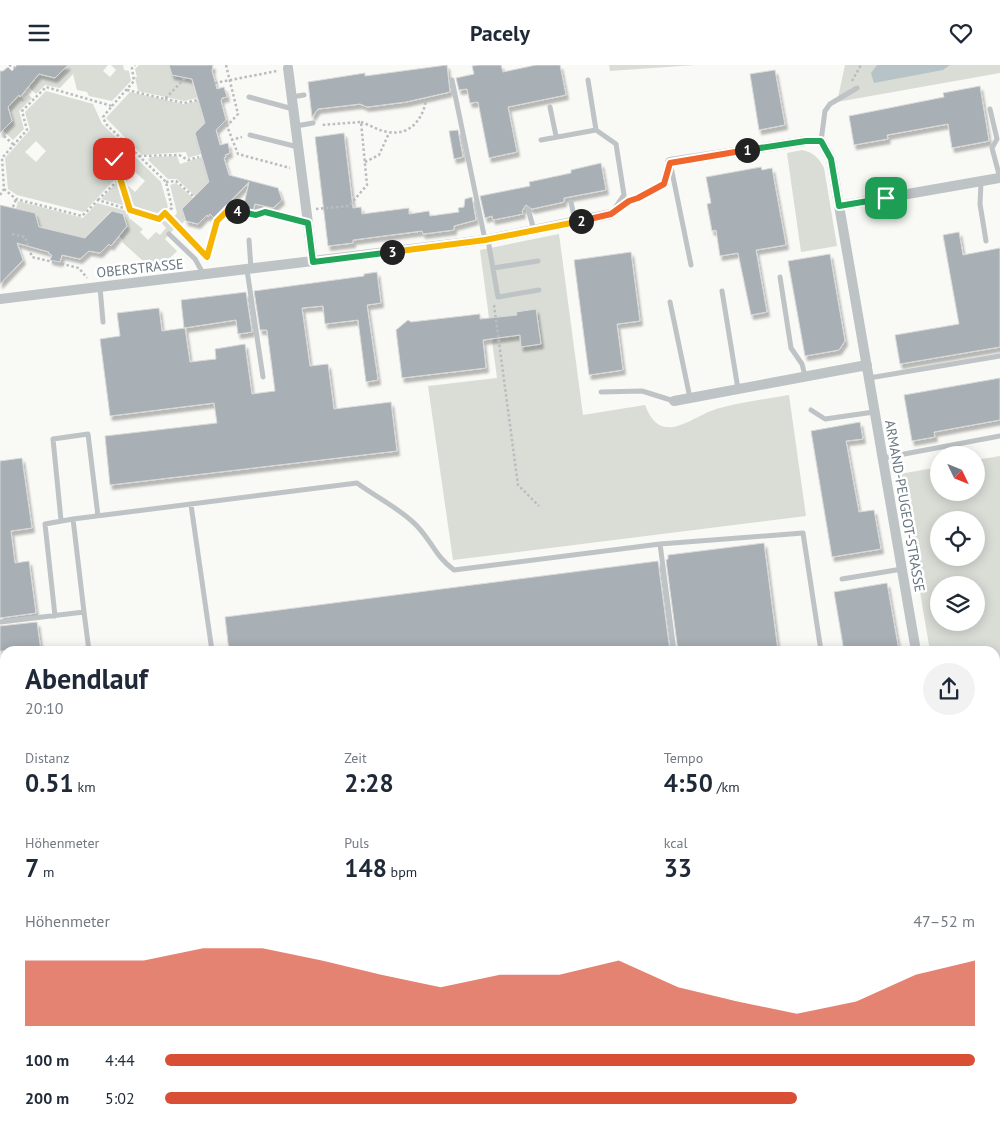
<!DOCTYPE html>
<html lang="de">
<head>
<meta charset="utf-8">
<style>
  :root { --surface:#fff; --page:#f2f2f3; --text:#1f2937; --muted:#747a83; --accent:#d94f36 }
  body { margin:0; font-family:"PT Sans",sans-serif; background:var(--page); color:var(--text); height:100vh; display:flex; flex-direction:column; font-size:19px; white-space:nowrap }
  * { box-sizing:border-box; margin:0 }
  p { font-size:16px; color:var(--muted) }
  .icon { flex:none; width:28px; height:28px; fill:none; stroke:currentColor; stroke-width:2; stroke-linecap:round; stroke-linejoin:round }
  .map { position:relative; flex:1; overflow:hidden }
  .details { position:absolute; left:0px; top:581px; width:1000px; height:481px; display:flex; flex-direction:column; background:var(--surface); border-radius:15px 15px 0 0; box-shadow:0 2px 12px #0003 }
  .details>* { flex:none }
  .needle { width:32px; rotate:133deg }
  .buttons { position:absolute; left:930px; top:381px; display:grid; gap:10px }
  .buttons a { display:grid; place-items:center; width:55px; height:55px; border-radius:50%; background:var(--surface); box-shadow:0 2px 12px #0003; font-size:25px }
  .pin { position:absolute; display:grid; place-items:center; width:42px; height:42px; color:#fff; margin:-21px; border-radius:10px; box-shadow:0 2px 8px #0006 }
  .km { position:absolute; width:25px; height:25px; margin:-12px; border-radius:50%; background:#222; color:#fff; font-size:14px; line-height:25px; text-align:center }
  .round { display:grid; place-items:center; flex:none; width:52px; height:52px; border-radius:26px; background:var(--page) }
  .overview { display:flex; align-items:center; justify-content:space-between; height:85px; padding:0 25px }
  h1 { font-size:28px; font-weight:600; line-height:38px }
  .metrics { display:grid; grid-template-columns:repeat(3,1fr); gap:8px; height:85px; padding:5px 25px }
  .metrics div { display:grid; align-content:center }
  .metrics b { font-size:25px; font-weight:600 }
  .metrics small { font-size:14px; font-weight:400 }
  .metrics p { font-size:14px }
  .chart { height:140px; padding:10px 25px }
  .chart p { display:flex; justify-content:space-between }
  .chart svg { width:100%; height:90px; margin-top:5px; fill:var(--accent); opacity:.7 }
  ul { padding:0 25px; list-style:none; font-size:16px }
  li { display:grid; grid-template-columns:80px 60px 1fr; align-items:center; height:38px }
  li i { height:12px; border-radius:6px; background:var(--accent) }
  header { display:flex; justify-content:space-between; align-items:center; height:65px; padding:0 25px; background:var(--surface); font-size:22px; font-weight:600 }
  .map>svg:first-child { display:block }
</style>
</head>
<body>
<header><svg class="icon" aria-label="menu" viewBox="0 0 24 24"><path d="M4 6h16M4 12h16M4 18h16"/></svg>Pacely<svg class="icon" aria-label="heart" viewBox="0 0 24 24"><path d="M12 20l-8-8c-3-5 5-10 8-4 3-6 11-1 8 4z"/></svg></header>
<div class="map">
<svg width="1000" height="1062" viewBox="0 0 1000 1062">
  <defs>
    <filter id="shadow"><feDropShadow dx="2.5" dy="4.5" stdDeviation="1" flood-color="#0004"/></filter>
  </defs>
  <rect width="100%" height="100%" fill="#f9f9f6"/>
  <path fill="#d9ddd6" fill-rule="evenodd" d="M65 0H108L103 6 110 12 116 5 111 0H123L124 5 129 6 131 16 112 36 89 31 87 27 77 25 73 9 60 23 45 20 36 29 28 21 40 8 55 13 65 3Z
    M139 0H169L172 10 191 13 197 33 184 36 138 26 135 12H137L135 4Z
    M609 0H695L610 6Z
    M845 0H1000V8L837 37Z
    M46 26 93 39 102 59 121 77 115 84 103 73 98 79 113 93 118 111 84 147 17 130 8 124 5 93 30 65 25 47ZM36 76 46 86 36 97 25 87Z
    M130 27 183 39 198 36 205 59 195 68 201 89 188 93 186 87 142 90 106 53Z
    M19 30 24 35 29 30 32 33 19 46 24 64 13 75 3 65 12 56 7 43Z
    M128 85 161 117 168 142 158 151 130 142 119 102 126 99 123 90ZM135 107 145 116 135 127 125 118Z
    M802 85C813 87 819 93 824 103L837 181 801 187 787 88Z
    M177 91 180 99 202 92 209 117 195 131 177 114H168L148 95 150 92Z
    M119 115 126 141 101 134Z
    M176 118 193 133 182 144 185 155 182 159 174 152 177 148 170 120Z
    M18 136 83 153 97 138 127 146 129 153 143 164 140 167 148 175 156 167 160 170 166 163 161 157 166 156 174 164 165 174 177 186 162 201 151 203 122 177 123 175 118 170 127 161 123 149 111 146 85 173 37 162 16 144Z
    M559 169 583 350 645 340C662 385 693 349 720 343 742 337 766 334 789 330L806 451 453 495 428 321 497 313 480 185Z
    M1000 391V666H995V586H930L900 409 939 402V428H976V395ZM939 455H976V492H939ZM939 520H976V558H939Z
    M1000 708V772L995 773V709Z"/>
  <path fill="#b7c4c7" d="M877 0H950L943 5 874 18 871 8Z"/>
  <path fill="#a8b0b6" stroke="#dadad9" filter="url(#shadow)" d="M17 0H68L55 13 39 9 20 32 19 30 8 42 12 56 0 68V6H3L8 2 12 6Z
    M169 0H213L212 6 217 24 224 22 227 32 222 33 221 36 226 55 216 65 220 80 228 78 230 88 225 90 226 92 224 93 229 110 278 123 282 135 273 143 255 139 253 146 243 144 249 117 214 153 210 149 208 152 207 150 198 159 186 156 182 144 209 117 195 68 205 58 192 14 172 10Z
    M447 0 450 27 406 37 367 42 360 39 318 44 312 52 308 17 365 8V11Z
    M479 0H501L503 7 536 0H560L566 30 508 42 517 87 489 93 478 37 470 38 467 24 459 25 456 13 474 9 472 1Z
    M775 5 785 60 759 65 750 9Z
    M980 21 989 76 952 83 948 59 887 70 888 74 854 80 849 51 944 32 943 28Z
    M458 65 463 92 454 94 449 66Z
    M344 68 353 143 361 142 362 149 409 143V149L429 146 430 151 459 147 458 143 464 142 465 134 472 132 476 155 454 161V165L423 169 422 166 353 175V178L328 181 315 72Z
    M601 98 606 125 564 133V137L532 144 526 140 522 146 523 149 493 155 492 151 485 153 480 131 530 121 529 117 571 108V105Z
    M761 102 762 105 772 103 786 180 756 185 767 247 751 250 738 188 720 191 716 165 712 166 707 139 711 138 706 112Z
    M0 140 35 148 39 162 85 173 112 146 123 149 127 161 111 181 109 179 100 188 89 186 80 194 62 190 60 197 50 195 52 190 49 189V187L17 178 23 195 0 219Z
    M959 167 963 190 1000 183V282L900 299 895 270 959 259 943 170Z
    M631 187 640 256 617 259 623 305 589 310 574 195Z
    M830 189 845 276 839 285 805 291 788 196Z
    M377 207 381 238 367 240 378 315 366 317 358 255 325 259 323 241 302 243 310 301 328 299 334 344 391 337 397 386 110 420 105 371 217 358 214 338 110 351 100 274 120 271 117 248 159 243 162 266 185 263 190 297 216 294 215 284 245 279 252 329 275 326 267 265H260L254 226 364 211V209Z
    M246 227 252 267 238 269 236 255 184 263 181 235Z
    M536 244 541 279 521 282 520 270 483 275 486 303 402 313 396 265 408 255 411 257 480 249V254L517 250 516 247Z
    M1000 313V355L934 367 935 372 912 376 904 330Z
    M860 357 863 374 846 376 859 447 874 445 881 484 832 492 811 366Z
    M22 393 32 463 11 466 15 498 29 496 36 548 0 553V396Z
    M764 478 778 586H678L666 495 668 494V490Z
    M658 496 670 586H229L225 552Z
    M887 518 899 586H844L834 527Z
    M37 557 41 586H0V561Z"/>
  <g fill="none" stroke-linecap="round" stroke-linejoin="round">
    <g stroke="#b3b9bd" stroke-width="18">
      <path id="secondary" d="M995 793 1000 792
        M995 819 1000 817
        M0 885 5 891
        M0 930 5 929
        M0 955H5"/>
    </g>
    <path stroke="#b9bdbf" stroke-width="2.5" stroke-dasharray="2.5 2.5" stroke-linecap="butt" d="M9 0 15 3
      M226 0 238 49 227 61 238 89 290 103
      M852 16 861 0
      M215 18 277 6
      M127 25 165 34 185 13
      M165 34 184 38 198 35
      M112 41 134 16 132 3 135 0
      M361 57C370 60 379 66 388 67 410 71 423 54 426 35
      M4 71 14 80
      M231 75 242 72
      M139 91 179 90 188 95 199 92
      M365 97 379 90 389 68
      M120 113 114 94 127 80
      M166 117 176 116 193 131
      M4 124 16 134 82 151 98 135 159 154 165 148 207 192
      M0 130 4 124 2 93 27 65 22 46 46 22 112 41 103 52 106 59 166 117 172 143 165 148
      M98 135 120 113 130 145
      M631 135 664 119 665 116
      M13 142 16 134
      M316 144 349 141 367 120 361 57 321 60
      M12 169 25 172 32 192 79 203 87 213
      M207 191 217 156 229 144 255 150 265 147 298 156
      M494 240 518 420 539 441
      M1 846H5
      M0 974 5 973
      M671 1058 678 1062
      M6 1062V1058
      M688 1062 693 1058"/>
    <path stroke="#bec3c6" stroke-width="5" d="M452 15 485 175
      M588 15 596 65
      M249 32 293 44
      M292 32 304 30
      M550 42 556 71
      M990 44 997 74 992 83 1000 113
      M296 61 313 58
      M250 70 298 82
      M541 75 596 65 616 79 624 130 611 149
      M821 76 825 46 830 39 857 23
      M670 97 691 200
      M981 117 980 139 986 176
      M571 137 575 156
      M528 144 534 165
      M169 169 195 194 204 210
      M249 175 251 204
      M488 175 498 232 539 225
      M493 203 538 196
      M247 205 263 312
      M780 212 791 283 802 299 805 311
      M100 222 103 257
      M722 226 738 324
      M670 237 690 333
      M869 313 1000 291
      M601 327 642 326 674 336
      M811 345 825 354 874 347
      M883 393 1000 371
      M191 440 212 586
      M61 455 53 374 88 369 98 451
      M660 479 803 468 821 586
      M842 514 902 504
      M84 547 89 586
      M55 551 45 459 73 454
      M0 557 84 547 73 454 357 418C376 432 401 444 417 461 433 478 435 491 454 505L660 479 674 586
      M0 643 5 640
      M0 720H1
      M0 800 5 799
      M995 853H1000
      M0 863H5
      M995 942 1000 937
      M224 1058V1062
      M455 1058V1062
      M790 1058 795 1062
      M483 1059 487 1058"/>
    <path stroke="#bec3c6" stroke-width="10" d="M288 3 313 197
      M670 97 806 76H821L831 94 916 586
      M839 141 999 113
      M0 234 485 175 611 149
      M674 336 867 300
      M995 676 1000 675
      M0 893 2 912 0 949"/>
    <use href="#secondary" stroke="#fff" stroke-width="15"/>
    <path stroke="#a0a8ad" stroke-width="1" d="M995 703H1000
      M0 832H5"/>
  </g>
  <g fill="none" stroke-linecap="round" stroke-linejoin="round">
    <g stroke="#fff" stroke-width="10">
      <path id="split-1" d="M747 85 806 76H821L831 94 839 141 886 133"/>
    </g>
    <g stroke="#fff" stroke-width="10">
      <path id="split-2" d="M581 156 611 149 629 136 638 133 664 119 670 98 747 85"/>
    </g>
    <g stroke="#fff" stroke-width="10">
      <path id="split-3" d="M392 187 485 175 581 156"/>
    </g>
    <g stroke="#fff" stroke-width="10">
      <path id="split-4" d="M237 146 256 150 265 147 308 158 313 197 392 187"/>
    </g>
    <g stroke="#fff" stroke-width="10">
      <path id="split-5" d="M114 94 130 145 159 154 165 148 207 192 217 156 229 144 237 146"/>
    </g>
    <use href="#split-1" stroke="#22a559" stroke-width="6"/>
    <use href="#split-2" stroke="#f0652b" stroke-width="6"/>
    <use href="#split-3" stroke="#f5b400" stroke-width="6"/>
    <use href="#split-4" stroke="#22a559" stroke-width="6"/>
    <use href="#split-5" stroke="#f5b400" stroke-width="6"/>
  </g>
  <g text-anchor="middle" stroke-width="5" stroke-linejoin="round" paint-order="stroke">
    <g font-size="14" fill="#667680" stroke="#fff">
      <text transform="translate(140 203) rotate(-6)" y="5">OBERSTRASSE</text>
      <text transform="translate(905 441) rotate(80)" y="5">ARMAND-PEUGEOT-STRASSE</text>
    </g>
  </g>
</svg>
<div class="buttons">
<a><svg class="needle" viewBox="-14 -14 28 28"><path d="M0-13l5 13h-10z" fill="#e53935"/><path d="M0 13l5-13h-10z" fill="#747a83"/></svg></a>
<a><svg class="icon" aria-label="locate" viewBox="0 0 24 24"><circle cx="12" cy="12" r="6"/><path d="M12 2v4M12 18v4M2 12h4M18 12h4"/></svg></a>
<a><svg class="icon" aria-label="layers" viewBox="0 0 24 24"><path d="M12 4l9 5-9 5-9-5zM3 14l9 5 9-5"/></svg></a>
</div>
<div class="pin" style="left:886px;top:133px;background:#1e9e55"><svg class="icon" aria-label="arrive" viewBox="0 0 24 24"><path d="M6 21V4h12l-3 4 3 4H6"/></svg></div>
<div class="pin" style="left:114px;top:94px;background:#d93025"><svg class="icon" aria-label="check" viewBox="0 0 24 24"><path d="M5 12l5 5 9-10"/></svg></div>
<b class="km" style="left:747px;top:85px">1</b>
<b class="km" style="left:581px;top:156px">2</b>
<b class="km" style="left:392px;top:187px">3</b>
<b class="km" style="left:237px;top:146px">4</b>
<section class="details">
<div class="overview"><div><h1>Abendlauf</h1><p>20:10</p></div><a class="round"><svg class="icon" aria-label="share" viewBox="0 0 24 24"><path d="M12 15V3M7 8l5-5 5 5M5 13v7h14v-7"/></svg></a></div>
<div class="metrics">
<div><p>Distanz</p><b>0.51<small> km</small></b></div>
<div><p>Zeit</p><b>2:28</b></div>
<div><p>Tempo</p><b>4:50<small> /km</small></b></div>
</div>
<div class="metrics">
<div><p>Höhenmeter</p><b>7<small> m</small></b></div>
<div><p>Puls</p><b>148<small> bpm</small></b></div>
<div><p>kcal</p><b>33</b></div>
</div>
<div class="chart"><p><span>Höhenmeter</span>47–52 m</p>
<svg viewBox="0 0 160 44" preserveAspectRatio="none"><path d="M0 44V12L10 12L20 12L30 6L40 6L50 12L60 19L70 25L80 19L90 19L100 12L110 25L120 32L130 38L140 32L150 19L160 12V44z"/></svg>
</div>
<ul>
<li><b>100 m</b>4:44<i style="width:100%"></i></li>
<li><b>200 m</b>5:02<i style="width:78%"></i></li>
</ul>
</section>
</div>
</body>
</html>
